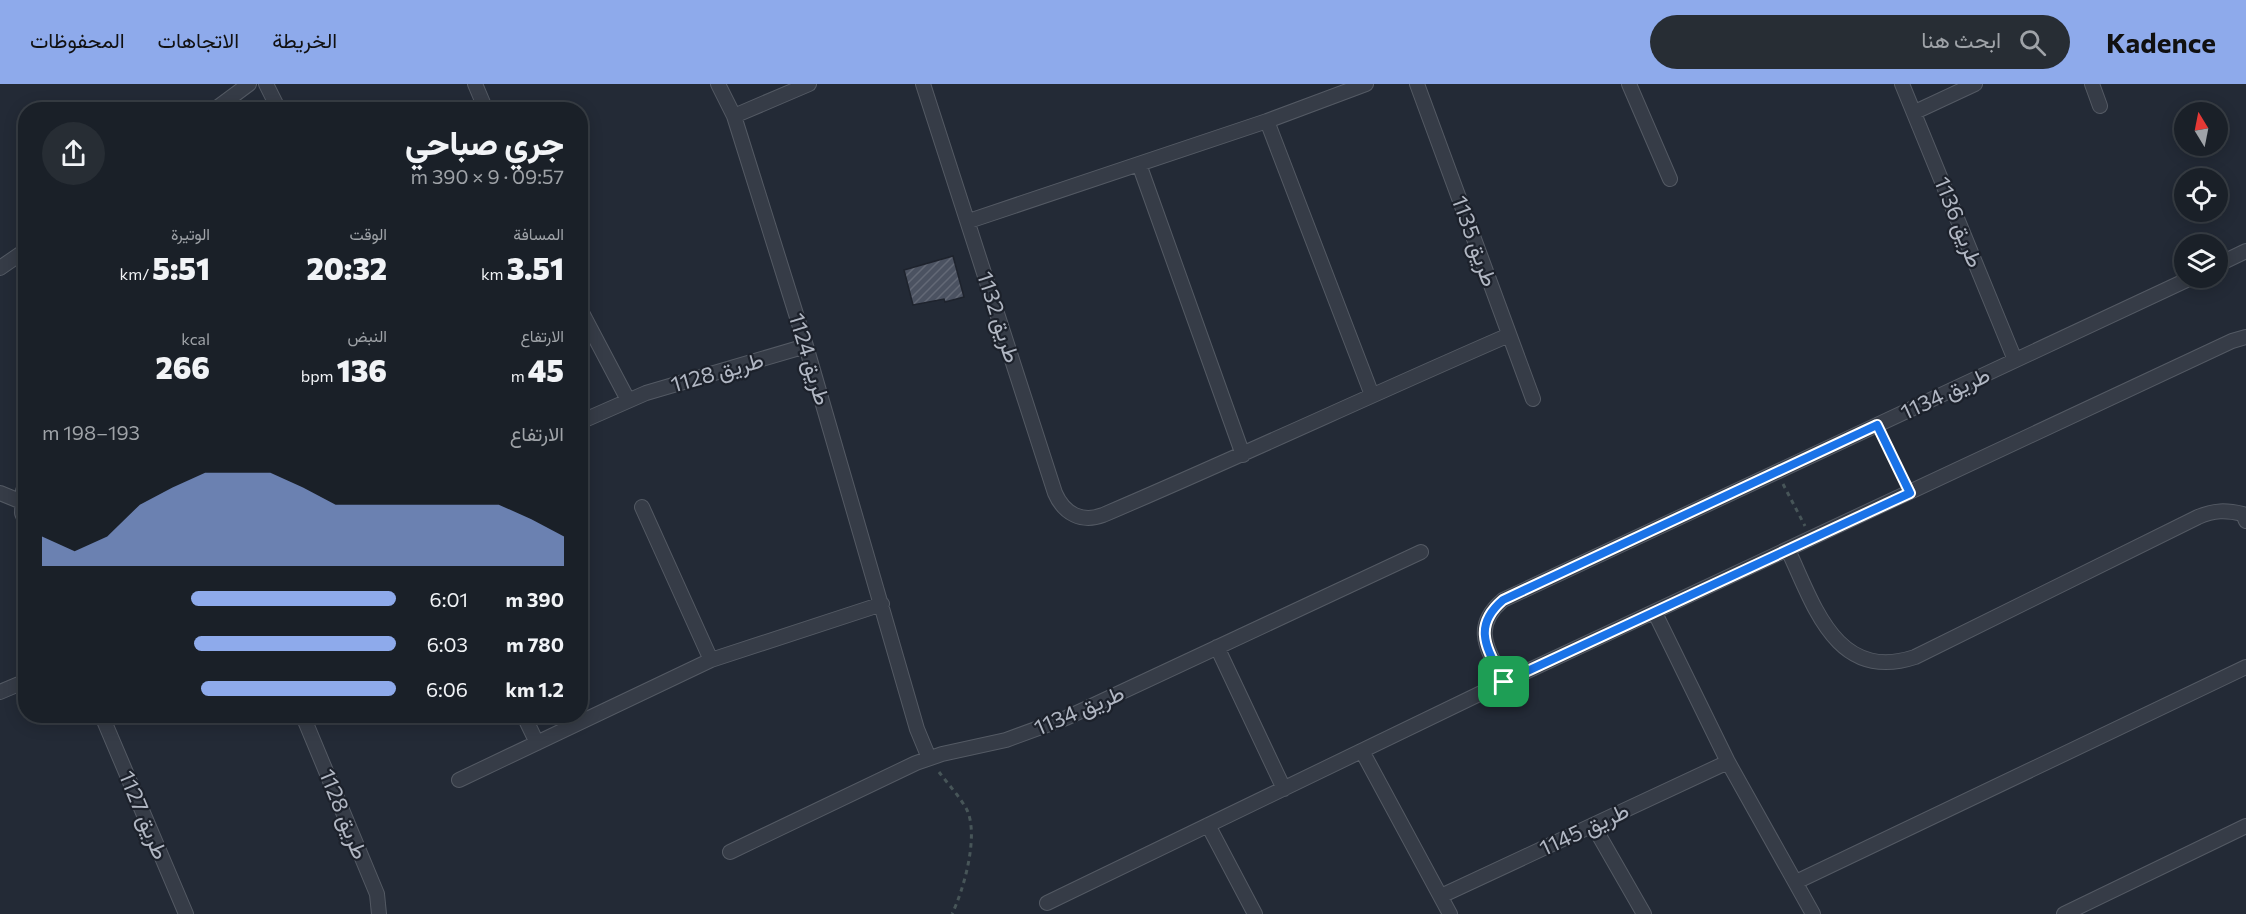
<!DOCTYPE html>
<html lang="ar">
<head>
<meta charset="utf-8">
<style>
  :root { --surface:#1a2028; --page:#272d34; --text:#f1f3f6; --muted:#9fa3a8; --line:#383e45; --accent:#8eaaeb }
  body { margin:0; font-family:Commissioner,Vazirmatn,sans-serif; background:var(--page); color:var(--text); direction:rtl; height:100vh; display:flex; flex-direction:column; font-size:22px; white-space:nowrap }
  * { box-sizing:border-box; margin:0 }
  p { font-size:20px; color:var(--muted) }
  .icon { flex:none; width:33px; height:33px; fill:none; stroke:currentColor; stroke-width:2; stroke-linecap:round; stroke-linejoin:round }
  .map { position:relative; flex:1; overflow:hidden; direction:ltr }
  .details { position:absolute; left:18px; top:18px; width:570px; height:621px; display:flex; flex-direction:column; background:var(--surface); border-radius:24px; box-shadow:0 3px 15px #0003,0 0 0 2px var(--line); direction:rtl }
  .details>* { flex:none }
  .needle { width:39px; rotate:350deg }
  .buttons { position:absolute; left:2174px; top:18px; display:grid; gap:12px }
  .buttons a { display:grid; place-items:center; width:54px; height:54px; border-radius:50%; background:var(--surface); box-shadow:0 3px 15px #0003,0 0 0 2px var(--line); font-size:30px }
  .pin { position:absolute; display:grid; place-items:center; width:51px; height:51px; color:#fff; margin:-26px; border-radius:12px; box-shadow:0 3px 9px #0006 }
  .round { display:grid; place-items:center; flex:none; width:63px; height:63px; border-radius:32px; background:var(--page) }
  .overview { display:flex; align-items:center; justify-content:space-between; height:102px; padding:0 24px }
  h1 { font-size:33px; font-weight:800; line-height:45px }
  .stats { display:grid; grid-template-columns:repeat(3,1fr); gap:9px; height:102px; padding:6px 24px }
  .stats div { display:grid; align-content:center }
  .stats b { font-size:30px; font-weight:800 }
  .stats small { font-size:16px; font-weight:400 }
  .stats p { font-size:16px }
  .chart { height:168px; padding:12px 24px }
  .chart p { display:flex; justify-content:space-between }
  .chart svg { width:100%; height:108px; margin-top:6px; fill:var(--accent); opacity:.7 }
  ul { padding:0 24px; list-style:none; font-size:20px }
  li { display:grid; grid-template-columns:96px 72px 1fr; align-items:center; height:45px }
  li i { height:15px; border-radius:8px; background:var(--accent) }
  header { display:flex; align-items:center; gap:36px; box-sizing:border-box; height:84px; padding:0 30px; background:var(--accent); color:#111 }
  header strong { font-size:28px }
  nav { display:flex; gap:33px; margin-inline-start:auto; font-size:21px }
  .search { width:420px; height:54px; background:var(--page); display:flex; align-items:center; gap:15px; box-sizing:border-box; padding:0 21px; border-radius:33px; color:var(--muted); font-size:22px }
  .map>svg:first-child { display:block }
</style>
</head>
<body>
<header>
<strong>Kadence</strong>
<div class="search"><svg class="icon" aria-label="search" viewBox="0 0 24 24"><circle cx="10" cy="10" r="6"/><path d="M15 15l6 6"/></svg>ابحث هنا</div>
<nav><a>الخريطة</a><a>الاتجاهات</a><a>المحفوظات</a></nav>
</header>
<div class="map">
<svg width="2246" height="830" viewBox="0 0 2246 830">
  <defs>
    <pattern id="building-hatch" width="6" height="6" patternUnits="userSpaceOnUse" patternTransform="scale(1.5)"><rect width="6" height="6" fill="#4b5261"/><path d="M-1 1l2-2M0 6l6-6M5 7l2-2" fill="none" stroke="#636976"/></pattern>
  </defs>
  <rect width="100%" height="100%" fill="#232a36"/>
  <path fill="url(#building-hatch)" stroke="#1e232d" stroke-width="1.5" d="M953 172 964 213 945 218 944 215 913 221 904 186Z"/>
  <g fill="none" stroke-linecap="round" stroke-linejoin="round">
    <g stroke="#545a64" stroke-width="16">
      <path id="street" d="M266 0 279 26
        M475 0 486 26
        M718 0 734 32 806 262 917 645 929 674
        M923 0 1055 409C1064 430 1082 439 1103 431 1239 373 1373 310 1509 251
        M1417 0 1533 315
        M1629 0 1670 95
        M1902 0 2015 276
        M2092 0 2100 22
        M214 26 249 0
        M1915 28 1975 0
        M734 32 809 0
        M1267 37 1372 311
        M1139 80 1243 371
        M969 137 1267 37 1366 0
        M2217 181 2246 167
        M0 184 26 166
        M580 225 628 316
        M580 338 646 309 806 262
        M26 405 23 407 22 429 26 439
        M0 409 22 418
        M642 423 711 576
        M1788 466C1814 521 1836 599 1915 573L2198 433C2214 426 2226 426 2243 430L2246 437
        M1655 529 1728 678 1813 830
        M1217 563 1284 705
        M1504 598C1489 567 1470 544 1503 516L2191 194
        M0 608 26 597
        M102 632 186 830
        M303 632 377 810 379 830
        M524 632 537 659
        M1362 667 1450 830
        M459 696 711 576 882 520
        M1208 741 1255 830
        M1593 741 1644 830
        M730 768 916 679 942 670 1006 656 1066 634 1421 468
        M1796 798 2246 583
        M1441 812 1728 678
        M1047 819 1504 598 2232 257 2246 253
        M2064 830 2246 742"/>
    </g>
    <path stroke="#475558" stroke-width="3" stroke-dasharray="4.5 4.5" stroke-linecap="butt" d="M1883 353 1904 396
      M1783 400 1805 442
      M939 688C948 700 960 713 967 726 979 752 964 805 952 830"/>
    <use href="#street" stroke="#363c47" stroke-width="14"/>
  </g>
  <g fill="none" stroke-linecap="round" stroke-linejoin="round">
    <g stroke="#fff" stroke-width="12">
      <path id="route" d="M1877 341 1910 409 1504 598C1489 567 1470 544 1503 516Z"/>
    </g>
    <use href="#route" stroke="#1a73e8" stroke-width="8"/>
  </g>
  <g text-anchor="middle" stroke-width="4.5" stroke-linejoin="round" paint-order="stroke">
    <g font-size="22" fill="#b1b7c3" stroke="#1c212b">
      <text transform="translate(1959 138) rotate(68)" y="8">طريق 1136</text>
      <text transform="translate(1475 157) rotate(70)" y="8">طريق 1135</text>
      <text transform="translate(999 233) rotate(72)" y="8">طريق 1132</text>
      <text transform="translate(810 275) rotate(73)" y="8">طريق 1124</text>
      <text transform="translate(717 288) rotate(-16)" y="8">طريق 1128</text>
      <text transform="translate(1945 309) rotate(-25)" y="8">طريق 1134</text>
      <text transform="translate(1079 626) rotate(-23)" y="8">طريق 1134</text>
      <text transform="translate(344 730) rotate(68)" y="8">طريق 1128</text>
      <text transform="translate(144 731) rotate(67)" y="8">طريق 1127</text>
      <text transform="translate(1584 745) rotate(-25)" y="8">طريق 1145</text>
    </g>
  </g>
</svg>
<div class="buttons">
<a><svg class="needle" viewBox="-14 -14 28 28"><path d="M0-13l5 13h-10z" fill="#e53935"/><path d="M0 13l5-13h-10z" fill="#9fa3a8"/></svg></a>
<a><svg class="icon" aria-label="locate" viewBox="0 0 24 24"><circle cx="12" cy="12" r="6"/><path d="M12 2v4M12 18v4M2 12h4M18 12h4"/></svg></a>
<a><svg class="icon" aria-label="layers" viewBox="0 0 24 24"><path d="M12 4l9 5-9 5-9-5zM3 14l9 5 9-5"/></svg></a>
</div>
<div class="pin" style="left:1504px;top:598px;background:#1e9e55"><svg class="icon" aria-label="arrive" viewBox="0 0 24 24"><path d="M6 21V4h12l-3 4 3 4H6"/></svg></div>
<section class="details">
<div class="overview"><div><h1>جري صباحي</h1><p>09:57 · 9 × 390 m</p></div><a class="round"><svg class="icon" aria-label="share" viewBox="0 0 24 24"><path d="M12 15V3M7 8l5-5 5 5M5 13v7h14v-7"/></svg></a></div>
<div class="stats">
<div><p>المسافة</p><b>3.51<small> km</small></b></div>
<div><p>الوقت</p><b>20:32</b></div>
<div><p>الوتيرة</p><b>5:51<small> /km</small></b></div>
</div>
<div class="stats">
<div><p>الارتفاع</p><b>45<small> m</small></b></div>
<div><p>النبض</p><b>136<small> bpm</small></b></div>
<div><p>kcal</p><b>266</b></div>
</div>
<div class="chart"><p><span>الارتفاع</span>193–198 m</p>
<svg viewBox="0 0 160 44" preserveAspectRatio="none"><path d="M0 44V32L10 38L20 32L30 19L40 12L50 6L60 6L70 6L80 12L90 19L100 19L110 19L120 19L130 19L140 19L150 25L160 32V44z"/></svg>
</div>
<ul>
<li><b>390 m</b>6:01<i style="width:58%"></i></li>
<li><b>780 m</b>6:03<i style="width:57%"></i></li>
<li><b>1.2 km</b>6:06<i style="width:55%"></i></li>
</ul>
</section>
</div>
</body>
</html>
